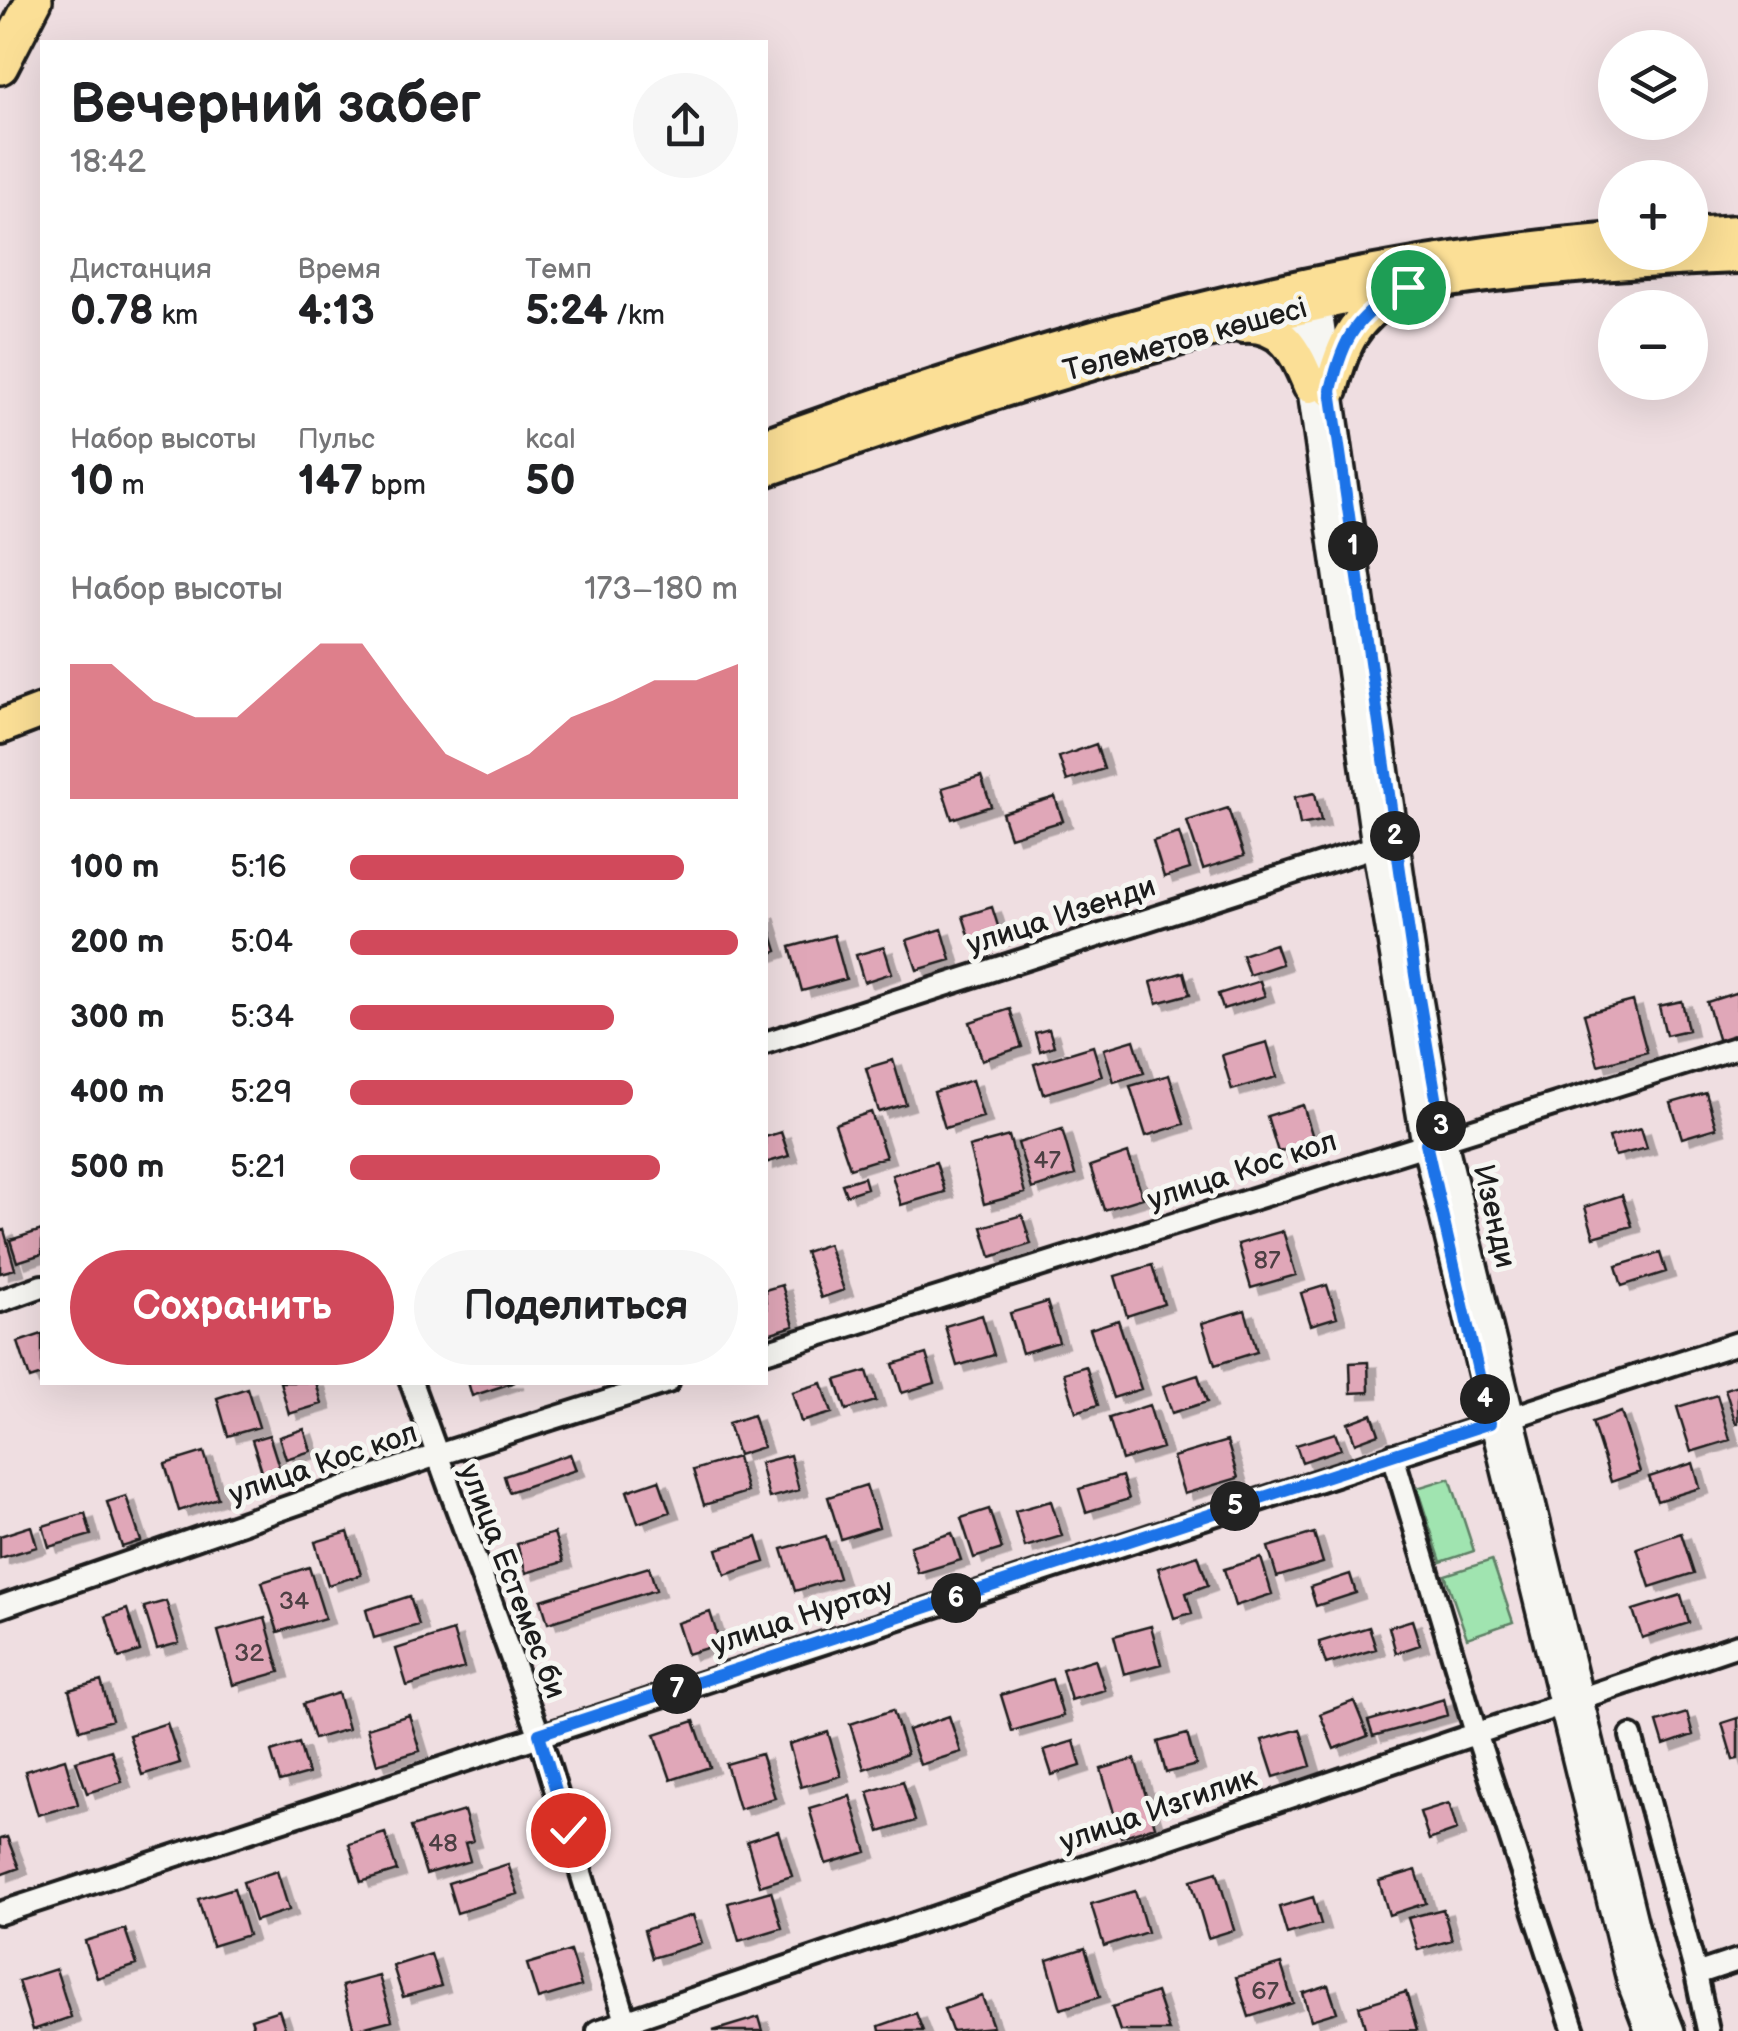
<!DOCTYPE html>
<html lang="ru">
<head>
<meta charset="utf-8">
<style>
  :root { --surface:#fff; --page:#f6f6f6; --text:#202124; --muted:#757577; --accent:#d1495b }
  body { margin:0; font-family:"Balsamiq Sans",sans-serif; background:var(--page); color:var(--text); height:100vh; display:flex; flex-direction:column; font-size:38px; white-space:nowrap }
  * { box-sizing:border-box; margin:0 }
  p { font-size:32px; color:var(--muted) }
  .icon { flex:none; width:55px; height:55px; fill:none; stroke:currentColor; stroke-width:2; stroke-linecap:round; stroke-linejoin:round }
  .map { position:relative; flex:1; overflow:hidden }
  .sheet { position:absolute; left:40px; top:40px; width:728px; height:1345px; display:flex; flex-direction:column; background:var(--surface); border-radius:0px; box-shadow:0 10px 40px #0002 }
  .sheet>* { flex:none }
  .tools { position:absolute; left:1598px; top:30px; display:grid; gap:20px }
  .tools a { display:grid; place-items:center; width:110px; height:110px; border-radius:50%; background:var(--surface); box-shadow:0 10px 40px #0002; font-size:50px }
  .pin { position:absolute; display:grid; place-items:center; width:85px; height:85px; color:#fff; margin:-42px; border:5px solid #fff; border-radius:50%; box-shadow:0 2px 10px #0007 }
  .km { position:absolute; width:50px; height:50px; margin:-25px; border-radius:50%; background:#222; color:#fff; font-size:28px; line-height:50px; text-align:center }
  .round { display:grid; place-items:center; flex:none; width:105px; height:105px; border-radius:52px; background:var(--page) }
  .headline { display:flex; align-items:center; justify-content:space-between; height:170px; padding:0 30px }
  h1 { font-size:55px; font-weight:800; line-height:75px }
  .stats { display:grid; grid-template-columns:repeat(3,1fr); gap:15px; height:170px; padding:10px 30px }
  .stats div { display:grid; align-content:center }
  .stats b { font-size:42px; font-weight:800 }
  .stats small { font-size:28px; font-weight:400 }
  .stats p { font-size:28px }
  .chart { height:280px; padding:20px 30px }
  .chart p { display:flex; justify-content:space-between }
  .chart svg { width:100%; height:180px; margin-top:10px; fill:var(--accent); opacity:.7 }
  .button { display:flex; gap:20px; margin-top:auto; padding:20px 30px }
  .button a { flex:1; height:115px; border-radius:60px; background:var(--accent); color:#fff; font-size:40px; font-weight:800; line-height:115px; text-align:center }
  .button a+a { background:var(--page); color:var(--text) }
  ul { padding:0 30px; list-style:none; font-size:32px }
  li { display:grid; grid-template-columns:160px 120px 1fr; align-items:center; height:75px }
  li i { height:25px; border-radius:12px; background:var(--accent) }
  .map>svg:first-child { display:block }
</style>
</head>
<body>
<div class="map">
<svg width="1738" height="2031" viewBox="0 0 1738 2031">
  <defs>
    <filter id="shadow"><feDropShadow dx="9" dy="5.5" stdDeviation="0" flood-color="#0004"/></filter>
  </defs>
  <rect width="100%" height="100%" fill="#efdee1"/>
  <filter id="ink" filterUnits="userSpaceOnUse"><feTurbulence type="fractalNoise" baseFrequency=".01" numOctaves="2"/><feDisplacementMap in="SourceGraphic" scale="20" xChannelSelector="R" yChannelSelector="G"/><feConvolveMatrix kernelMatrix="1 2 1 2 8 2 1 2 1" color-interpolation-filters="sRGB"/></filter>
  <g filter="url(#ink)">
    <path fill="#a0e4b0" stroke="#5e8066" stroke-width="2.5" d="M1450 1478 1474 1551 1441 1562 1417 1488Z
      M1492 1560 1513 1622 1467 1638 1445 1575Z"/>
    <path fill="#e0a7b8" stroke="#1c1c1c" stroke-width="2.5" filter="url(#shadow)" d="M1096 744 1104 769 1067 781 1059 757Z
      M981 776 991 806 952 819 942 788Z
      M1315 793 1321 821 1300 825 1295 797Z
      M1055 797 1063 821 1010 837 1002 813Z
      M1228 808 1244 856 1203 869 1187 821Z
      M1179 833 1190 869 1164 877 1153 841Z
      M992 907 1002 939 973 948 963 916Z
      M765 912 777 951 765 955Z
      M942 929 951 960 917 970 907 940Z
      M834 935 846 979 802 991 790 947Z
      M1275 944 1282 964 1249 975 1242 955Z
      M884 947 892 973 864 982 856 955Z
      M1184 972 1190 994 1157 1003 1151 982Z
      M1260 981 1265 996 1223 1009 1218 994Z
      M1738 992V1036L1719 1042 1707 1002Z
      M1633 1001 1647 1052 1598 1065 1584 1014Z
      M1682 1001 1688 1030 1666 1035 1659 1006Z
      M1010 1009 1022 1047 982 1060 970 1022Z
      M1049 1029 1054 1046 1040 1051 1035 1033Z
      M1134 1040 1144 1073 1114 1082 1104 1049Z
      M1267 1042 1277 1077 1232 1090 1222 1055Z
      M1093 1046 1102 1076 1043 1094 1034 1064Z
      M893 1060 906 1104 879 1112 866 1068Z
      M1169 1075 1184 1124 1146 1136 1130 1086Z
      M972 1080 983 1117 945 1128 934 1092Z
      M1706 1093 1716 1128 1682 1138 1671 1103Z
      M1303 1105 1314 1141 1278 1152 1267 1116Z
      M871 1112 886 1157 850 1168 835 1124Z
      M1641 1128 1647 1148 1615 1156 1609 1137Z
      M1062 1129 1075 1175 1032 1189 1018 1143Z
      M781 1132 789 1156 765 1163V1137Z
      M1009 1136 1025 1193 984 1204 969 1147Z
      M1128 1153 1143 1198 1104 1210 1090 1166Z
      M936 1162 945 1192 901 1205 892 1175Z
      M864 1177 867 1188 846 1195 842 1184Z
      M1622 1195 1632 1226 1594 1237 1585 1207Z
      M1022 1215 1031 1244 991 1257 982 1227Z
      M4 1230 15 1269 0 1273V1232Z
      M42 1230V1254L17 1262 10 1240Z
      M1283 1231 1296 1275 1251 1288 1238 1244Z
      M828 1244 844 1290 821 1298 805 1252Z
      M1660 1253 1666 1272 1622 1286 1616 1266Z
      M1152 1265 1164 1304 1127 1316 1115 1276Z
      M782 1285 794 1326 768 1334 765 1290Z
      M1327 1285 1337 1317 1311 1325 1301 1293Z
      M1047 1302 1059 1342 1022 1353 1010 1313Z
      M1245 1310 1257 1352 1215 1365 1202 1323Z
      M982 1315 994 1355 957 1366 945 1326Z
      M1118 1320 1141 1389 1113 1398 1090 1329Z
      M42 1334V1375L30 1379 18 1342Z
      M926 1354 935 1383 902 1393 893 1364Z
      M1368 1362 1369 1392 1351 1393 1350 1363Z
      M1086 1366 1098 1405 1076 1412 1064 1373Z
      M867 1371 876 1401 846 1410 836 1380Z
      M1198 1375 1207 1402 1172 1413 1163 1386Z
      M280 1382H316L322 1404 289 1414Z
      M468 1382H515L472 1396Z
      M822 1383 832 1413 801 1422 792 1392Z
      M1738 1385V1423L1736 1424 1725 1389Z
      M247 1388 259 1427 228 1436 217 1398Z
      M1717 1395 1730 1440 1691 1452 1677 1407Z
      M1149 1405 1162 1448 1122 1460 1109 1418Z
      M1621 1412 1640 1472 1611 1482 1592 1422Z
      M1372 1414 1379 1434 1355 1443 1348 1423Z
      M753 1415 763 1447 738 1455 728 1423Z
      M304 1429 311 1451 286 1459 279 1437Z
      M1335 1433 1341 1449 1302 1462 1296 1445Z
      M269 1435 281 1473 264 1478 252 1440Z
      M1227 1441 1238 1478 1184 1494 1173 1457Z
      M204 1452 218 1498 179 1511 165 1464Z
      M570 1454 576 1470 509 1492 504 1476Z
      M790 1455 799 1490 769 1498 760 1463Z
      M737 1457 747 1492 704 1505 693 1470Z
      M1693 1463 1700 1488 1657 1501 1649 1477Z
      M1122 1476 1129 1499 1086 1512 1079 1489Z
      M659 1480 670 1512 638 1523 627 1491Z
      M866 1485 879 1527 841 1539 828 1497Z
      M126 1496 141 1541 122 1547 107 1502Z
      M1051 1501 1062 1536 1025 1547 1015 1511Z
      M989 1509 1002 1549 974 1558 961 1518Z
      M85 1513 91 1535 49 1547 43 1526Z
      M31 1526 37 1547 0 1558V1536Z
      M348 1532 361 1575 328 1585 315 1542Z
      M554 1533 563 1562 526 1573 517 1544Z
      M952 1533 961 1560 918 1573 910 1546Z
      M1314 1533 1323 1563 1277 1577 1268 1547Z
      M1681 1533 1694 1573 1650 1587 1637 1548Z
      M826 1536 839 1578 795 1591 782 1549Z
      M757 1537 765 1562 725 1575 717 1549Z
      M1198 1555 1208 1585 1186 1593 1192 1613 1174 1618 1158 1568Z
      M1261 1558 1272 1594 1235 1606 1224 1569Z
      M309 1567 325 1618 278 1632 262 1582Z
      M649 1567 656 1590 548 1623 541 1600Z
      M1350 1574 1356 1593 1316 1606 1310 1587Z
      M1681 1595 1689 1623 1642 1638 1633 1610Z
      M410 1596 419 1625 374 1638 366 1610Z
      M166 1601 179 1643 157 1649 144 1607Z
      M127 1609 140 1651 119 1658 106 1616Z
      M710 1612 720 1644 687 1654 677 1623Z
      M265 1618 280 1672 233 1685 218 1631Z
      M1412 1620 1420 1645 1396 1653 1389 1627Z
      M1151 1626 1161 1664 1124 1674 1114 1636Z
      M1369 1627 1376 1649 1326 1664 1319 1642Z
      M453 1631 464 1668 407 1686 396 1649Z
      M1095 1659 1105 1690 1071 1700 1062 1669Z
      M1052 1679 1063 1716 1012 1731 1001 1695Z
      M101 1681 112 1720 80 1730 69 1690Z
      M338 1693 348 1729 314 1739 303 1704Z
      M1444 1699 1448 1715 1373 1736 1368 1721Z
      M1354 1701 1368 1736 1334 1749 1320 1714Z
      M893 1710 907 1754 864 1769 850 1724Z
      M1687 1713 1693 1735 1664 1745 1657 1722Z
      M409 1715 420 1751 377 1764 367 1728Z
      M949 1716 961 1752 920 1765 908 1730Z
      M1738 1718V1759L1733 1760 1722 1723Z
      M694 1721 710 1767 671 1780 655 1734Z
      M167 1723 180 1763 142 1775 129 1735Z
      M1300 1729 1311 1766 1274 1777 1262 1740Z
      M828 1732 841 1776 801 1787 789 1744Z
      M1187 1734 1196 1765 1166 1773 1158 1742Z
      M1074 1741 1081 1766 1052 1775 1044 1750Z
      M299 1743 308 1774 280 1782 271 1752Z
      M111 1750 122 1782 87 1793 76 1761Z
      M761 1754 775 1798 739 1809 726 1764Z
      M65 1759 78 1804 38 1815 25 1771Z
      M1135 1759 1155 1826 1121 1837 1101 1769Z
      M903 1781 915 1821 880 1832 868 1792Z
      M850 1796 867 1852 826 1864 809 1808Z
      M1449 1803 1457 1830 1429 1840 1420 1812Z
      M464 1811 473 1841 465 1843 470 1861 426 1874 411 1827Z
      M778 1831 792 1876 760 1886 747 1841Z
      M385 1833 397 1871 361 1882 349 1844Z
      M7 1837 19 1868 0 1875V1839Z
      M508 1864 518 1894 457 1913 448 1883Z
      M1416 1870 1426 1903 1389 1915 1379 1881Z
      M277 1871 289 1910 255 1921 243 1882Z
      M1217 1872 1234 1930 1208 1938 1191 1880Z
      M234 1888 248 1935 212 1946 198 1899Z
      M771 1891 782 1928 739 1941 728 1903Z
      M1135 1891 1147 1932 1104 1946 1091 1904Z
      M1313 1897 1321 1924 1287 1934 1279 1907Z
      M1443 1909 1452 1940 1418 1950 1408 1918Z
      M693 1915 702 1943 652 1958 644 1930Z
      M125 1929 137 1965 97 1978 85 1941Z
      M1085 1948 1100 1997 1061 2009 1047 1960Z
      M570 1951 581 1986 538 1999 527 1964Z
      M431 1954 441 1986 403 1997 393 1966Z
      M1281 1964 1293 2003 1249 2017 1236 1977Z
      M56 1969 71 2017 33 2030 18 1981Z
      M379 1976 392 2020 354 2030 342 1986Z
      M1328 1985 1337 2012 1311 2020 1303 1993Z
      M1156 1992 1169 2031H1120L1112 2007Z
      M1406 1992 1417 2030 1366 2031 1359 2006Z
      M982 1996 993 2027 952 2031 944 2009Z
      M279 2010 286 2031H255L251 2019Z
      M916 2013 923 2031H880L879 2026Z
      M759 2017 763 2031H713Z"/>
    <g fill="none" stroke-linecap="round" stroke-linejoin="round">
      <g stroke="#1c1c1c" stroke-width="28">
        <path id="minor" d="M765 1043 1386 843
          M0 1301 42 1286
          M765 1352 1738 1047
          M411 1382 539 1734 629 2031
          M1393 1455 1476 1733 1574 2031
          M0 1607 434 1456 668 1382
          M1631 1736 1696 1974
          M0 1913 1738 1343
          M598 2031 1738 1645
          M1708 2031 1696 1974 1738 1960"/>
      </g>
      <g stroke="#1c1c1c" stroke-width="32">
        <path id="tertiary" d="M1316 290 1415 975 1443 1138 1644 1962 1671 2031
          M1297 291 1375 845 1425 1143 1631 1984 1649 2031"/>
      </g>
      <g stroke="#1c1c1c" stroke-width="40">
        <path id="primary" d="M1690 235 1738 232
          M1243 326C1284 323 1296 353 1310 386
          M1331 390C1342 346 1353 318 1395 295
          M765 445C1042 345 1320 264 1615 240
          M765 470C947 406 1129 347 1317 304 1453 273 1598 262 1738 256
          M0 727 42 711"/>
      </g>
      <g stroke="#1c1c1c" stroke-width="42">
        <path id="trunk" d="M0 66 34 0"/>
      </g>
      <use href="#minor" stroke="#f6f6f2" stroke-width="20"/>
      <use href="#tertiary" stroke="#f6f6f2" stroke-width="25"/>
      <use href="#primary" stroke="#fbdf96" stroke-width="32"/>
      <use href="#trunk" stroke="#fbdf96" stroke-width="35"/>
    </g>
  </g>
  <g fill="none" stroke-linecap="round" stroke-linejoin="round" filter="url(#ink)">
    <g stroke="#fff" stroke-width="20">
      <path id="route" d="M568 1830 539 1734 1490 1423 1426 1143 1443 1138 1415 975 1331 390C1345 333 1356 316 1408 287"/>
    </g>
    <use href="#route" stroke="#1a73e8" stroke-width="12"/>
  </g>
  <g text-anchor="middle" stroke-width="10" stroke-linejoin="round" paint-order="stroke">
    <g font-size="25" fill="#4d3f43">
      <text x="1047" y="1168">47</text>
      <text x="1267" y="1268">87</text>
      <text x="294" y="1609">34</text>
      <text x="249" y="1661">32</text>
      <text x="443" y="1851">48</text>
      <text x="1265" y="1999">67</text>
    </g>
    <g font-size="30" fill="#1c1c1c" stroke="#f6f6f2">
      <text transform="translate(1185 339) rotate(-15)" y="10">Төлеметов көшесі</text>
      <text transform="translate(1061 915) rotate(-18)" y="10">улица Изенди</text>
      <text transform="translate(1242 1170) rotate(-18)" y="10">улица Кос кол</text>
      <text transform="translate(1495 1216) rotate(77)" y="10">Изенди</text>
      <text transform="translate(323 1463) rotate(-19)" y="10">улица Кос кол</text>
      <text transform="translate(513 1581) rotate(69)" y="10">улица Естемес би</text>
      <text transform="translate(802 1616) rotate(-18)" y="10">улица Нуртау</text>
      <text transform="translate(1158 1809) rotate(-19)" y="10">улица Изгилик</text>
    </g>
  </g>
</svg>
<div class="tools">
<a><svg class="icon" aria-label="layers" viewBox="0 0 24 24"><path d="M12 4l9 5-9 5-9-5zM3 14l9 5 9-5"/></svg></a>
<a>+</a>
<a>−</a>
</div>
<div class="pin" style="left:1408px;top:287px;background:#1e9e55"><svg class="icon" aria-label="arrive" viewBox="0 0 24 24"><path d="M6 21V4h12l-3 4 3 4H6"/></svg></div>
<div class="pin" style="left:568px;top:1830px;background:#d93025"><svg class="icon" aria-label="check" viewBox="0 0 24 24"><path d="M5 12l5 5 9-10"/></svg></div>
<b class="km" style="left:1353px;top:546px">1</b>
<b class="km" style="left:1395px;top:836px">2</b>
<b class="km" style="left:1441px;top:1126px">3</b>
<b class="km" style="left:1485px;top:1399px">4</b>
<b class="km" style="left:1235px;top:1506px">5</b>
<b class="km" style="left:956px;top:1598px">6</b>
<b class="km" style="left:677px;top:1689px">7</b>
<section class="sheet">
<div class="headline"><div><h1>Вечерний забег</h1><p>18:42</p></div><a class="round"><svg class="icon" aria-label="share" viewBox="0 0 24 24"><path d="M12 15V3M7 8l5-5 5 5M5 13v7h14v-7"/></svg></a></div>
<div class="stats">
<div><p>Дистанция</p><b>0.78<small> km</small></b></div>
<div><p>Время</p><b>4:13</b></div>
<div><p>Темп</p><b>5:24<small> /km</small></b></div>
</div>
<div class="stats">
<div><p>Набор высоты</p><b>10<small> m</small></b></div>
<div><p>Пульс</p><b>147<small> bpm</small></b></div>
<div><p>kcal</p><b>50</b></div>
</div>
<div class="chart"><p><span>Набор высоты</span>173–180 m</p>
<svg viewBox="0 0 160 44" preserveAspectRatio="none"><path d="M0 44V11L10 11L20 20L30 24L40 24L50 15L60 6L70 6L80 20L90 33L100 38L110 33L120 24L130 20L140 15L150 15L160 11V44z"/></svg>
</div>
<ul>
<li><b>100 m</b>5:16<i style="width:86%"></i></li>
<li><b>200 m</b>5:04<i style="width:100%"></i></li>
<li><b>300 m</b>5:34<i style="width:68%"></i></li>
<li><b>400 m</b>5:29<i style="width:73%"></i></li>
<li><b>500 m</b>5:21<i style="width:80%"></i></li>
</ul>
<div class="button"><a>Сохранить</a><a>Поделиться</a></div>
</section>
</div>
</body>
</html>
